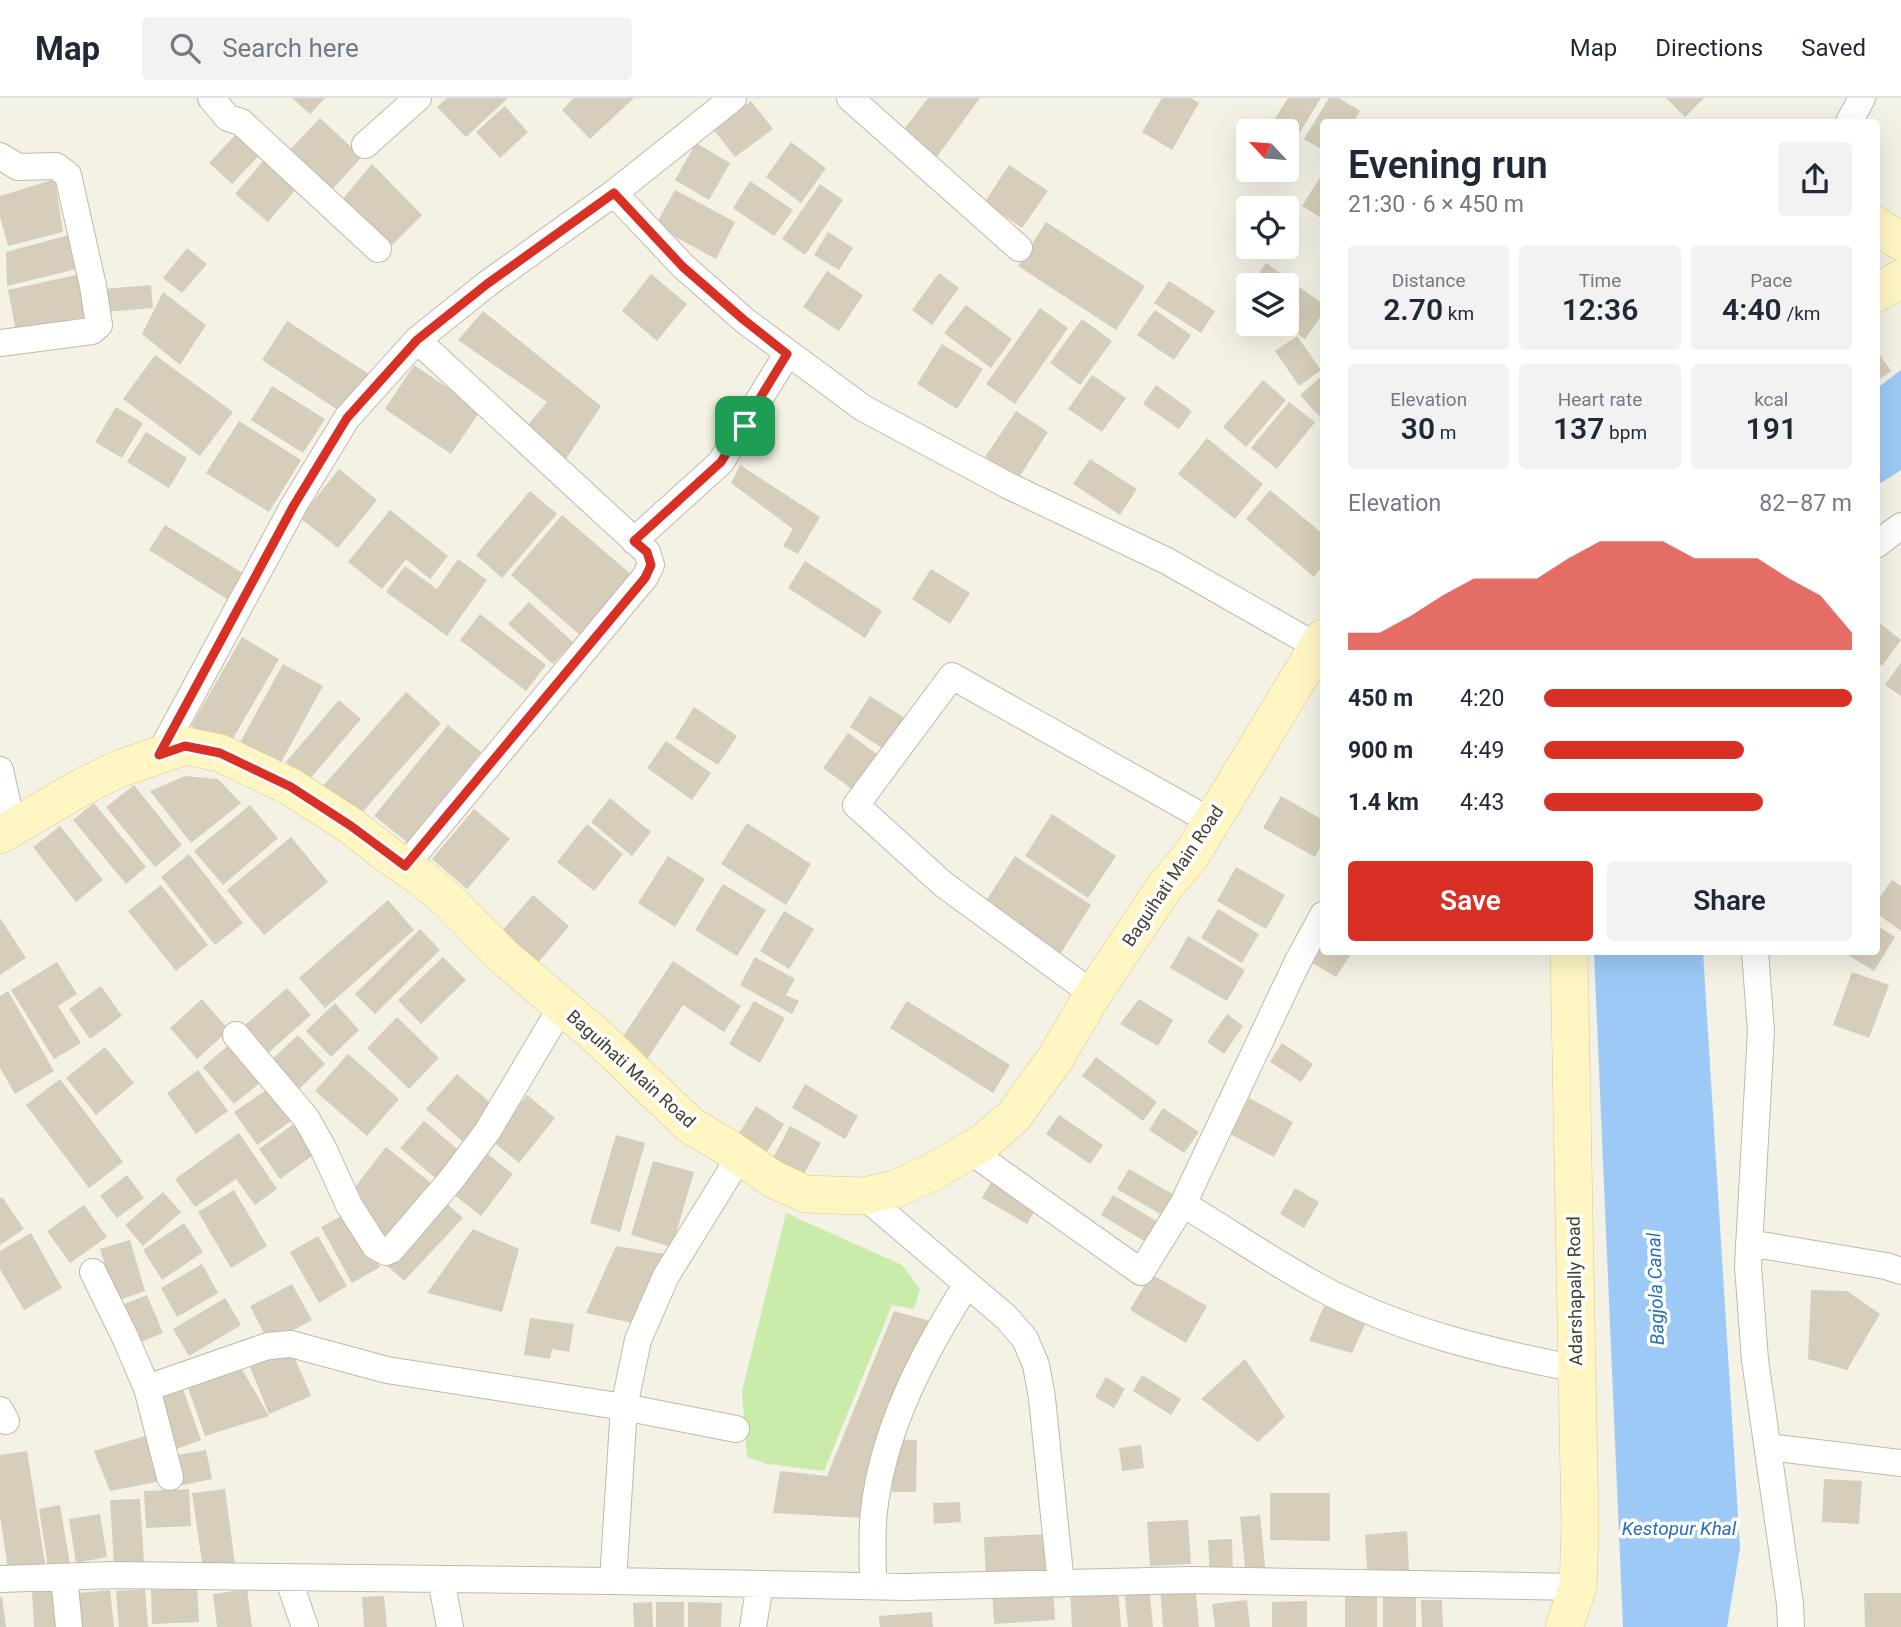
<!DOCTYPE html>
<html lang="en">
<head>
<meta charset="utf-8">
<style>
  :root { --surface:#fff; --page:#f2f2f3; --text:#1f2937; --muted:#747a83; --line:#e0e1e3; --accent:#d93025 }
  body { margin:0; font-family:Roboto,sans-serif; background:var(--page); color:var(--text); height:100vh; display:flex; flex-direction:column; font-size:26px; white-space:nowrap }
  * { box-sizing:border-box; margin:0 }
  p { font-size:23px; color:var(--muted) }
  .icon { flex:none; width:38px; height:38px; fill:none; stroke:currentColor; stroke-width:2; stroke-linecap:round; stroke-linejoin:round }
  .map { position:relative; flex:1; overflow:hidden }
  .drawer { position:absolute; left:1320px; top:21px; width:560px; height:836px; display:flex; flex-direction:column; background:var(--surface); border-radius:7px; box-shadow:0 7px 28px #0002 }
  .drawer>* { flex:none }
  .needle { width:46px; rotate:296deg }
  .tools { position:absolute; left:1236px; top:21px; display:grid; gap:14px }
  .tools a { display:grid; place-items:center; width:63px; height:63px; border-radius:7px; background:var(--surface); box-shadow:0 7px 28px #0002; font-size:35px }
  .pin { position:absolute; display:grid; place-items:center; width:60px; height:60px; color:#fff; margin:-30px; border-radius:14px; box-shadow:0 4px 10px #0006 }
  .round { display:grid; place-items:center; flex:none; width:74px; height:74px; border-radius:7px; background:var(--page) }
  .head { display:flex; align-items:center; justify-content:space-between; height:119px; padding:0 28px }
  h1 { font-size:38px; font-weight:600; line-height:52px }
  .figures { display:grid; grid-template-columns:repeat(3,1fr); gap:10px; height:119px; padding:7px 28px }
  .figures div { display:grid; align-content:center; border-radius:7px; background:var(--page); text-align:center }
  .figures b { font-size:30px; font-weight:600 }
  .figures small { font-size:19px; font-weight:400 }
  .figures p { font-size:19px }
  .chart { height:196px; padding:14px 28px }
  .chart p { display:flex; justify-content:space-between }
  .chart svg { width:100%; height:126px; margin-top:7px; fill:var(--accent); opacity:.7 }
  .cta { display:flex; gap:14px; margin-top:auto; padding:14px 28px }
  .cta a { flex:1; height:80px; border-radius:7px; background:var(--accent); color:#fff; font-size:28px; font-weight:600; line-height:80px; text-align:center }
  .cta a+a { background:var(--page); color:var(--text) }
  ul { padding:0 28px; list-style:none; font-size:23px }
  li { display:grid; grid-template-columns:112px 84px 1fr; align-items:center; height:52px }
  li i { height:18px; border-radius:9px; background:var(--accent) }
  header { display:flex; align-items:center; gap:42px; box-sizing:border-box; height:98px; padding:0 35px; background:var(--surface); border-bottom:2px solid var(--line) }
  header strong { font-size:33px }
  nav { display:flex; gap:38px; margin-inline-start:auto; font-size:24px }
  .search { width:490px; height:63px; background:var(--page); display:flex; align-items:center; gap:18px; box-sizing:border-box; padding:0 24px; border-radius:7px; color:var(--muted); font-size:26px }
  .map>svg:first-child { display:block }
</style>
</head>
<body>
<header>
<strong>Map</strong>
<div class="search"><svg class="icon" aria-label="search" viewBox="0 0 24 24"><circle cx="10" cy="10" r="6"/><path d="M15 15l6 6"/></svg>Search here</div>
<nav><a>Map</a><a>Directions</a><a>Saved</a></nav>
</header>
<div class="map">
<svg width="1901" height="1529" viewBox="0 0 1901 1529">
  <rect width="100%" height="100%" fill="#f4f1e5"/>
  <path fill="#c9ecaa" d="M786 1115 902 1167 920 1191 914 1211 892 1207 824 1373 767 1366 747 1359 742 1293Z"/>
  <path fill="#9cc9f6" d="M1901 272V372L1876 388V291Z
    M1594 854H1703L1740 1450 1727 1529H1623Z"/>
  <path fill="#d6ceba" d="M292 0H325L310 16Z
    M447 0H508L466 39 437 9Z
    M574 0H634L590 41 562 12Z
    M928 0H980L933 64 899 38Z
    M1162 0H1191L1199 5 1172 52 1142 34Z
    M1288 0H1321L1297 39 1273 24Z
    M1329 0H1339L1360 13 1353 24H1323V52L1304 41Z
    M1666 0H1704L1685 19Z
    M751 3 773 31 735 59 714 32Z
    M505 8 528 34 500 60 476 34Z
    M320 20 362 59 327 97 284 58Z
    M240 32 263 53 232 86 209 65Z
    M791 44 826 70 801 105 766 79Z
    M696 45 730 65 709 102 675 82Z
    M264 62 297 90 268 124 235 96Z
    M372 66 422 117 389 150 341 103Z
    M1009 67 1048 93 1022 130 984 105Z
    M1323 75V121L1302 108Z
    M55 81 63 134 8 148 0 119V98Z
    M750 83 793 112 774 138 733 110Z
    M820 86 843 102 805 157 782 141Z
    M675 92 735 124 716 161 655 128Z
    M1046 124 1145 188 1116 232 1018 168Z
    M828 134 853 150 839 172 814 157Z
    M73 136 81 170 7 188 6 154Z
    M187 150 207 166 182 195 163 180Z
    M1266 165 1323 206V215L1305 241 1286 228V187H1251Z
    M827 173 863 197 839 233 803 209Z
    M939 175 959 190 932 227 912 212Z
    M80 176 86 219 16 233 8 192Z
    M651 176 687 206 657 243 622 213Z
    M1169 183 1215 213 1201 235 1154 205Z
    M151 187 153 210 105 214 103 191Z
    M163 194 206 227 180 267 142 236Z
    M966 207 1012 241 991 270 944 235Z
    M1040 210 1068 230 1015 306 986 286Z
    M1155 212 1191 237 1174 262 1137 237Z
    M483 213 601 308 564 364 524 332 547 304 458 242Z
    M1082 221 1112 243 1080 287 1050 265Z
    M287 223 369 276 344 316 262 262Z
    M1297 238 1321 272 1299 288 1275 253Z
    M942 246 983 271 957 311 917 286Z
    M1876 251 1891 273 1876 284Z
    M155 257 233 314 200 358 123 301Z
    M414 267 481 312 451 356 385 311Z
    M1092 277 1126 300 1102 334 1068 311Z
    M1323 277V314L1319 318 1300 297Z
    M1263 282 1286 302 1246 349 1223 329Z
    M1156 287 1192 313 1179 331 1143 306Z
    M272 288 325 321 303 355 251 322Z
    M1289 304 1315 324 1277 371 1251 350Z
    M116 309 143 325 122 360 95 344Z
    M1016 313 1048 334 1018 381 985 359Z
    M239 323 301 362 269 414 206 375Z
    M146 334 187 360 169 390 127 364Z
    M1207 340 1263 386 1235 421 1178 376Z
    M1090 361 1137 391 1120 417 1073 386Z
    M740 367 820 419 798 456 783 448 793 431 731 385Z
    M339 371 377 402 338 450 300 420Z
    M1270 392 1323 436V468L1314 479 1246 421Z
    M530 393 557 416 502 480 476 457Z
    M390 412 448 458 430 481 406 461 382 491 348 464Z
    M562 417 633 478 581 538 511 477Z
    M165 427 246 477 230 503 149 452Z
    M458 461 487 482 447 538 386 494 405 468 437 491Z
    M805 463 882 513 865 540 788 490Z
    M931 471 970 495 950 526 912 501Z
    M529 504 573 544 553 566 508 526Z
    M480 516 546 567 526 593 460 542Z
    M1876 522 1901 542 1882 568 1876 563Z
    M242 539 279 561 228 649 191 628Z
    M1901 564V598L1885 587Z
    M283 566 323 588 278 670 238 648Z
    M406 594 441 625 358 719 323 688Z
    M870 598 905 620 885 652 850 629Z
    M339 602 361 621 308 683 286 664Z
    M694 609 737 638 718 667 675 640Z
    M448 627 481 654 407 744 374 718Z
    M848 635 881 659 856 694 823 670Z
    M666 643 711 675 692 702 647 670Z
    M185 678 218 681 241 705 191 745 150 693Z
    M134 687 182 747 155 769 106 709Z
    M1281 698 1323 722V744L1315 759 1263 730Z
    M610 700 651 734 632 758 591 724Z
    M94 705 146 769 126 786 73 722Z
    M250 707 278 740 223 787 194 753Z
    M474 711 510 741 467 791 432 761Z
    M1052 716 1116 758 1088 800 1025 758Z
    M747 725 811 766 786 807 721 766Z
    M587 726 623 756 594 793 557 764Z
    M60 728 103 782 76 804 33 749Z
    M291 739 328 784 264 837 227 792Z
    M189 756 243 825 215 847 161 779Z
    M668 758 705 781 675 829 638 805Z
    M1015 758 1091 807 1059 858 982 809Z
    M1236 769 1285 797 1266 831 1217 803Z
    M1892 782 1901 788V833L1876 815V804Z
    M723 786 766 812 737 858 695 832Z
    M161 787 208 847 176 873 128 813Z
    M533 797 569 828 536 867 500 835Z
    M388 802 414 832 325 910 299 880Z
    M1218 811 1259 836 1242 865 1201 840Z
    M784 813 814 831 789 871 760 853Z
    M0 820 26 860 0 877Z
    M1876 827 1895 839 1874 873 1843 854H1876Z
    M420 831 440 852 375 916 355 896Z
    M1188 838 1245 872 1227 903 1170 870Z
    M1323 844V854H1352L1336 879 1311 864Z
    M443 859 466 882 421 926 398 902Z
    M755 859 795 881 786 897 799 903 792 916 740 887Z
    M673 863 741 908 724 934 683 907 647 961 620 943Z
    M57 864 77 896 58 908 81 945 54 961 11 892Z
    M1852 874 1889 887 1869 940 1833 927Z
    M101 888 122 918 90 941 69 911Z
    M287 890 311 917 268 955 244 928Z
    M8 893 54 973 15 996 0 970V898Z
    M202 901 229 932 197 961 170 930Z
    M1139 901 1173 922 1158 948 1120 926Z
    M754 903 785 920 760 965 729 946Z
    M907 903 1010 967 993 995 890 930Z
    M335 905 359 932 331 959 306 933Z
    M1227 916 1243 928 1224 956 1207 944Z
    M397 919 439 960 409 991 367 950Z
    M298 937 325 966 293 997 265 968Z
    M231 945 262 983 234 1006 203 969Z
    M1282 945 1313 966 1301 984 1270 964Z
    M105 949 134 985 96 1017 66 980Z
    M348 956 399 1001 367 1038 315 993Z
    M1096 959 1157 1004 1143 1023 1082 978Z
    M198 972 228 1013 196 1036 167 995Z
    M457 976 493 1007 462 1043 426 1011Z
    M60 981 123 1064 89 1090 26 1007Z
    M805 986 858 1018 845 1041 792 1010Z
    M272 988 294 1021 257 1047 234 1014Z
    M527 997 555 1020 519 1065 491 1042Z
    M1249 1000 1293 1024 1274 1059 1230 1036Z
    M756 1008 784 1026 764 1059 735 1042Z
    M1163 1010 1199 1034 1184 1055 1149 1032Z
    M1059 1017 1103 1047 1090 1066 1046 1036Z
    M298 1023 319 1053 280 1081 259 1051Z
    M424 1023 463 1056 440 1084 400 1050Z
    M790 1028 821 1045 803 1078 772 1062Z
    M239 1035 277 1091 255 1107 236 1081 195 1109 175 1081Z
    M616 1037 645 1045 620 1134 590 1125Z
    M386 1049 436 1089 386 1152 349 1097Z
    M485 1054 513 1076 481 1118 453 1096Z
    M653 1063 694 1074 672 1149 631 1137Z
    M1129 1071 1174 1097 1162 1117 1117 1091Z
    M127 1077 144 1100 117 1120 100 1098Z
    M992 1082 1037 1109 1027 1126 982 1100Z
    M1295 1090 1319 1104 1304 1130 1280 1116Z
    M234 1092 267 1148 231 1170 198 1114Z
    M163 1094 181 1114 143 1148 125 1127Z
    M1113 1097 1158 1124 1146 1144 1101 1117Z
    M2 1099 24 1131 0 1147V1101Z
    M441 1100 463 1120 404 1183 383 1164Z
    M84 1107 107 1139 70 1165 47 1133Z
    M349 1114 380 1169 352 1185 321 1129Z
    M184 1125 203 1154 162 1182 143 1152Z
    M473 1131 519 1151 502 1214 427 1195Z
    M31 1135 62 1190 24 1212 0 1171V1153Z
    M318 1138 347 1188 319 1205 290 1154Z
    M130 1142 145 1193 116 1203 100 1151Z
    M616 1148 664 1156 633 1225 586 1215Z
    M202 1166 218 1195 177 1219 161 1190Z
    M1151 1176 1207 1208 1186 1245 1130 1212Z
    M292 1186 312 1222 269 1245 250 1208Z
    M1811 1192 1847 1193 1880 1216 1847 1272 1808 1261Z
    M147 1197 163 1235 133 1247 117 1209Z
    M225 1200 241 1227 189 1258 173 1231Z
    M1324 1208 1369 1218 1352 1255 1309 1243Z
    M894 1213 930 1223 864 1420 773 1415 780 1373 827 1378Z
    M530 1220 574 1226 569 1254 552 1251 550 1261 524 1257Z
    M291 1251 311 1298 269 1316 250 1269Z
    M1245 1261 1285 1319 1258 1344 1201 1301Z
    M240 1268 269 1318 205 1338 188 1290Z
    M1142 1277 1181 1301 1171 1317 1133 1293Z
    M1106 1279 1125 1291 1114 1310 1095 1299Z
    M182 1288 201 1342 173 1352 154 1299Z
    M149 1337 161 1383 110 1393 94 1353Z
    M893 1341 917 1342 916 1394H892Z
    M1141 1347 1144 1370 1122 1373 1119 1350Z
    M206 1352 212 1381 178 1388 172 1358Z
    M27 1353 45 1465 8 1471 0 1418V1357Z
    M1824 1381 1862 1383 1859 1426 1822 1424Z
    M189 1391 191 1428 146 1430 144 1393Z
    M225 1391 235 1466 203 1471 192 1395Z
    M1270 1395H1330V1443L1270 1442Z
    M140 1401 144 1464 114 1466 110 1402Z
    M960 1404 961 1424 934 1426 933 1405Z
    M60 1407 70 1466 48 1469 39 1411Z
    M100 1416 107 1459 76 1465 69 1421Z
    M1260 1417 1266 1477 1246 1479 1240 1419Z
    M1188 1422 1191 1466 1150 1468 1147 1424Z
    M1407 1433 1409 1473H1365L1367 1471 1365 1437Z
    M1051 1436 1053 1480 986 1483 984 1439Z
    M1232 1441 1233 1479 1210 1480 1208 1442Z
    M1195 1485 1199 1529H1163L1160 1488Z
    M1053 1488 1055 1522 994 1526 992 1491Z
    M1149 1488 1153 1529H1128L1124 1491Z
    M1118 1489 1121 1529H1072L1070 1492Z
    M197 1490 199 1524 152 1526 151 1492Z
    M145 1491 148 1529H119L116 1493Z
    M247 1491 252 1529H217L213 1496Z
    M62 1492 65 1529H34L32 1494Z
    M110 1492 114 1529H81L78 1495Z
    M1864 1495H1901V1529H1865Z
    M1383 1496H1416V1529H1383Z
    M1345 1497H1377V1529H1345Z
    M384 1498 387 1529H364L362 1499Z
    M0 1499H2L6 1529H0Z
    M1247 1502 1250 1529H1215L1212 1506Z
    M1421 1502H1442L1443 1529H1422Z
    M1307 1503V1529H1272V1504Z
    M652 1504 653 1529H634L633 1505Z
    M656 1504H684V1529H656Z
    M688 1504 722 1505 721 1529H688Z
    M932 1514 933 1529H880L879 1518Z"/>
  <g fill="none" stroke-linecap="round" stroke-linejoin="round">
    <g stroke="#c0baa7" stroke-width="28">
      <path id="street" d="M211 0 228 20 241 24 378 151
        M850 0 1019 150
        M1849 24 1862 0
        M365 47 418 0
        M0 58 18 69 56 68 68 77 93 188 99 227 92 233 0 245
        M614 95 683 168 744 222 863 310 1007 387 1167 463 1318 549
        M634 443 721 364 787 256
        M1876 447 1901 428
        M159 657 294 407 347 320 417 242 487 186 614 95 733 0
        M0 672 13 730
        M405 768 645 479 651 467 647 454 417 242
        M1755 854 1761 933 1748 1168 1755 1262 1790 1506 1791 1529
        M1093 896 943 786 856 707 952 578 1212 724
        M236 937 306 1020 323 1050 349 1107 375 1148 386 1154 391 1152 451 1082 487 1034 562 908
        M969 1052 1141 1174 1183 1106C1228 1133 1273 1164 1319 1189 1400 1233 1487 1253 1577 1271
        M864 1098 1007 1220 1025 1241 1036 1267 1042 1300 1061 1486
        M1183 1106 1297 865 1323 817
        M1749 1145 1886 1168 1901 1173
        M93 1174 125 1239 147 1290 170 1379
        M147 1290 268 1248 291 1246 387 1272 624 1309 736 1331
        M0 1312 6 1323
        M1768 1349 1901 1365
        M64 1479 69 1529
        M288 1480 305 1529
        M0 1481 113 1477 613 1483 906 1489 1191 1482 1578 1489
        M441 1481 450 1529
        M613 1483 624 1309 638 1242 666 1178 740 1058
        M873 1488C873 1463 871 1438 874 1413 883 1331 924 1254 967 1186
        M753 1529 760 1486"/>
    </g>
    <g stroke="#d7cb91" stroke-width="38">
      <path id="secondary" d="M1876 127 1901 144
        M1876 196 1901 180
        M0 737 80 690 116 672 185 648 220 655 291 689 351 728 388 757 419 778 449 803 503 858 598 939 690 1027 728 1050 773 1081 805 1096 864 1098 895 1091 933 1074 985 1043 1013 1019 1055 961 1093 896 1166 787 1192 756 1323 540
        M1564 1529 1578 1489 1580 1430 1569 854"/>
    </g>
    <use href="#street" stroke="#fff" stroke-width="26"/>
    <use href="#secondary" stroke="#fff6c4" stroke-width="37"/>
  </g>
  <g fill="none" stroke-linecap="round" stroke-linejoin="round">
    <g stroke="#fff" stroke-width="14">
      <path id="route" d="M614 95 683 169 744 222 787 256 721 364 634 443 647 454 651 467 645 480 405 768 351 728 291 689 220 655 185 648 159 657 294 407 347 320 417 242 487 186Z"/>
    </g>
    <use href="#route" stroke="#d93025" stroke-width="9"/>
  </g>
  <g text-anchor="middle" stroke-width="7" stroke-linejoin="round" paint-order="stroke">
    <g font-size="18" fill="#474134" stroke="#fff">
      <text transform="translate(1173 778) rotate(-56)" y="6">Baguihati Main Road</text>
      <text transform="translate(631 971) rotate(42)" y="6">Baguihati Main Road</text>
      <text transform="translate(1575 1193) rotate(-91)" y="6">Adarshapally Road</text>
    </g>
    <g font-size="19" font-style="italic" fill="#256fbb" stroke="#fff">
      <text transform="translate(1655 1191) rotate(-92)" y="7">Bagjola Canal</text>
      <text x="1679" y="1437">Kestopur Khal</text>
    </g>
  </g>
</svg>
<div class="tools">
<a><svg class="needle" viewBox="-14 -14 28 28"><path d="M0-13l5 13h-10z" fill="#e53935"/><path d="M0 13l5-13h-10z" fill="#747a83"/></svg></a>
<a><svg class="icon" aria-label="locate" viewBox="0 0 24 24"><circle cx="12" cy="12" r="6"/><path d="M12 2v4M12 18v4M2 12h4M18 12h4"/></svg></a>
<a><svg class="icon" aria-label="layers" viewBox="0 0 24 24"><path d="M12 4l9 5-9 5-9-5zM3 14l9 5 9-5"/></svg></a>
</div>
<div class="pin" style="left:745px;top:328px;background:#1e9e55"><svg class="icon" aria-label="arrive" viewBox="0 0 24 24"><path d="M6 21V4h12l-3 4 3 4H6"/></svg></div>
<section class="drawer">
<div class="head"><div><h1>Evening run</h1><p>21:30 · 6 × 450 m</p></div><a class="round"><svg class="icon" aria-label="share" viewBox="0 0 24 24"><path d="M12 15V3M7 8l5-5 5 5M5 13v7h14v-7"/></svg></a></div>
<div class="figures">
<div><p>Distance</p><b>2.70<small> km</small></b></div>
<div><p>Time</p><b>12:36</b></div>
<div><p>Pace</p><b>4:40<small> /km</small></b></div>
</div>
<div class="figures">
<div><p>Elevation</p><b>30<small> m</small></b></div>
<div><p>Heart rate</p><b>137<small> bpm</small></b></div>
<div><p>kcal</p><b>191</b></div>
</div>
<div class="chart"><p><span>Elevation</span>82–87 m</p>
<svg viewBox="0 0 160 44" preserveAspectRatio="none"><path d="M0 44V38L10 38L20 32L30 25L40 19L50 19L60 19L70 12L80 6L90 6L100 6L110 12L120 12L130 12L140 19L150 25L160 38V44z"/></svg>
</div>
<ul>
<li><b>450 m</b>4:20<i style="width:100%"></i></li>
<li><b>900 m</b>4:49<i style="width:65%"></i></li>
<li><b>1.4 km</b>4:43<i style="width:71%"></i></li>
</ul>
<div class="cta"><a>Save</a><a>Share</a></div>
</section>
</div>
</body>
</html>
